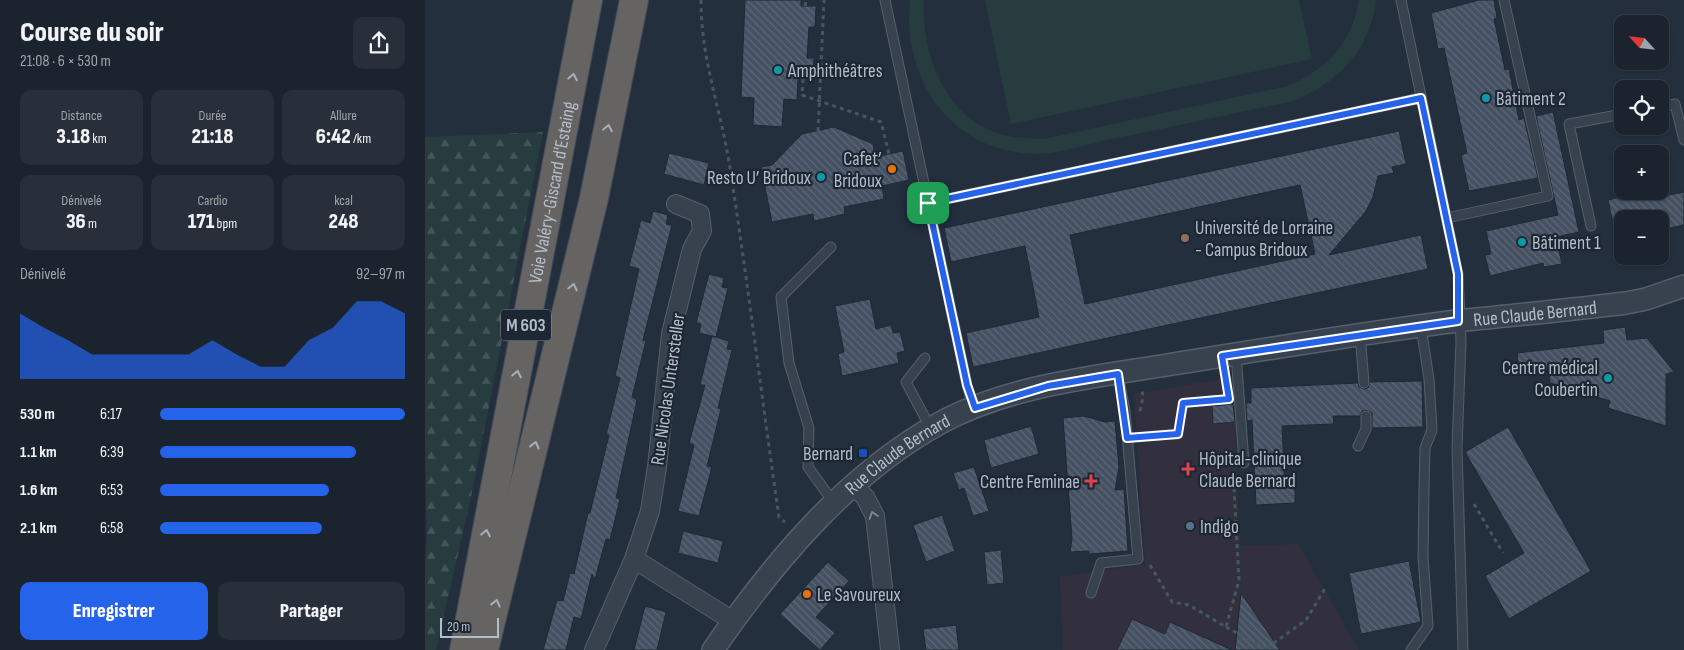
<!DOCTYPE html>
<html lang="fr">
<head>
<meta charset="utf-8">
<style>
  :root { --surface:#1b232e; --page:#282f3a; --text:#f1f3f6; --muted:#a0a4aa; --line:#39404a; --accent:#2563eb }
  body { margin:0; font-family:"Sofia Sans Condensed",sans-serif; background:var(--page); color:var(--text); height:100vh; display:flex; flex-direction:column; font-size:19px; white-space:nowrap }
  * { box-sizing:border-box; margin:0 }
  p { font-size:16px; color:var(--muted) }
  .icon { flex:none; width:28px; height:28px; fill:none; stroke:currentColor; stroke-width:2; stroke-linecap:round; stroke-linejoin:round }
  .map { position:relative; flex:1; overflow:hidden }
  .details { display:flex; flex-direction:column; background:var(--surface); width:425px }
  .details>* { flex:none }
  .needle { width:32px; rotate:297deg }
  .fabs { position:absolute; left:1189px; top:15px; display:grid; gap:10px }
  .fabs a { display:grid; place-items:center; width:55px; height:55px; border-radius:10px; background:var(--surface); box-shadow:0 1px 4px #0004,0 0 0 1px var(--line); font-size:25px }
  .scale { position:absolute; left:15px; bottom:12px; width:59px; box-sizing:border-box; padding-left:5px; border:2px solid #b4bcc9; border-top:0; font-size:14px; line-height:18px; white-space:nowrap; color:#b4bcc9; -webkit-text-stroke:4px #1d2633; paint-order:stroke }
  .pin { position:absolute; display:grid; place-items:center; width:42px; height:42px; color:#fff; margin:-21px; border-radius:10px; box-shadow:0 2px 8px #0006 }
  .round { display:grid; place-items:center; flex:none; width:52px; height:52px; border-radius:10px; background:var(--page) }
  .head { display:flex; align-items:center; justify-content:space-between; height:85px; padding:0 20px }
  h1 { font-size:28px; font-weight:800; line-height:38px }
  .metrics { display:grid; grid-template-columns:repeat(3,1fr); gap:8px; height:85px; padding:5px 20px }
  .metrics div { display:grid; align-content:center; border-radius:10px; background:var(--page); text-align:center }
  .metrics b { font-size:21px; font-weight:800 }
  .metrics small { font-size:14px; font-weight:400 }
  .metrics p { font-size:14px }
  .chart { height:140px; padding:10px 20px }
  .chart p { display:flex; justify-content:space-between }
  .chart svg { width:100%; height:90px; margin-top:5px; fill:var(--accent); opacity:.7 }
  .primary-button { display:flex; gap:10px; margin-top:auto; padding:10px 20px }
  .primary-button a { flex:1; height:58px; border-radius:10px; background:var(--accent); color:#fff; font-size:20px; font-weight:800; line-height:58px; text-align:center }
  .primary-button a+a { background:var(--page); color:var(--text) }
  ul { padding:0 20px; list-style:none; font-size:16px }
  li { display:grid; grid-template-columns:80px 60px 1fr; align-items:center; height:38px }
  li i { height:12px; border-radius:6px; background:var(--accent) }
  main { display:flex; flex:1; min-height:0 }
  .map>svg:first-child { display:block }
</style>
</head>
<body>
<main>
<section class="details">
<div class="head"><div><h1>Course du soir</h1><p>21:08 · 6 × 530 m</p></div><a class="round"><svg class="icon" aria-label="share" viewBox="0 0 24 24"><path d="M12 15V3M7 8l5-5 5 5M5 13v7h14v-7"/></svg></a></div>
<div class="metrics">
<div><p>Distance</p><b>3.18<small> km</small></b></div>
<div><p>Durée</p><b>21:18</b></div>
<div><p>Allure</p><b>6:42<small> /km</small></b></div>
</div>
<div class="metrics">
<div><p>Dénivelé</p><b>36<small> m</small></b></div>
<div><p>Cardio</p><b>171<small> bpm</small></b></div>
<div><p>kcal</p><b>248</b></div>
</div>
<div class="chart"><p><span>Dénivelé</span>92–97 m</p>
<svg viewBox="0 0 160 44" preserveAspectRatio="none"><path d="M0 44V12L10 19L20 25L30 32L40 32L50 32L60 32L70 32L80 25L90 32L100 38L110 38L120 25L130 19L140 6L150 6L160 12V44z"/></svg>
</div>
<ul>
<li><b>530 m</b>6:17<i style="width:100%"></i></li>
<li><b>1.1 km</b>6:39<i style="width:80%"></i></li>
<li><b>1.6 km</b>6:53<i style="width:69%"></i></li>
<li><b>2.1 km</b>6:58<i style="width:66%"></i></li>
</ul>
<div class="primary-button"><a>Enregistrer</a><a>Partager</a></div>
</section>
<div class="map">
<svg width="1259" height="650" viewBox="0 0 1259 650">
  <defs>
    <pattern id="forest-firs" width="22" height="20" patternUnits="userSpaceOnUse" patternTransform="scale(1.25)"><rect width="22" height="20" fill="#263c3f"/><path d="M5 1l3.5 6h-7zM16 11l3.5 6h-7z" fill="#435659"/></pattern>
    <pattern id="building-back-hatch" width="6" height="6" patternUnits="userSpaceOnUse" patternTransform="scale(1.25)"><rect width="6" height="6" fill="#455162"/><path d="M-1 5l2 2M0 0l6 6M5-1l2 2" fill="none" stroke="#5d6877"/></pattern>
  </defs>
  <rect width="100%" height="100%" fill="#242f3e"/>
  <path fill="#32303f" d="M808 377 815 546 873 544 934 650H638L635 577 720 564 709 394Z"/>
  <path fill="#263c3f" d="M485 0H499C496 48 516 107 562 129 580 138 600 138 619 139L862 86C903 69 926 45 934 0H951C946 49 912 84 868 101 807 114 747 127 686 139 664 144 634 154 612 154 527 153 477 81 485 0Z
    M560 0H874L887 59 586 124Z"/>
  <path fill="url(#forest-firs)" d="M118 132 45 502 11 650H0V566L2 537 0 439V137Z"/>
  <path fill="url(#building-back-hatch)" stroke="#1f2835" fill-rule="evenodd" d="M320 0H376V6H391L390 27H384L382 58H389L388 79 373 78 372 100 359 99 357 127 328 125 329 98 316 97Z
    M1054 0H1069L1072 18 1069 19 1080 70 1084 69 1094 120 1099 118 1113 178 1044 191 1036 155 1042 153 1030 99 1019 48 1013 49 1006 13Z
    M1128 112 1154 232 1131 237 1137 264 1119 267 1118 263 1065 276 1060 255 1066 254 1061 231 1133 215 1111 116Z
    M409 127 448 144 450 157 478 151 484 180 457 186 459 199 419 207 420 214 389 221 388 214 347 222 336 167 347 165 377 134Z
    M974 131 981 164 967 167 969 173 953 176 948 197 941 211 904 255 996 235 1003 269 548 367 541 333 614 317 600 246 526 262 519 228ZM875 185 890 254 660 304 645 235Z
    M244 153 284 163 279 185 239 174Z
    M1259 192V225L1235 230V219H1187L1183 200 1208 194V197L1217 196 1218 200Z
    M228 211 243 215 241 224 247 225 218 340 221 341 207 397 212 400 191 498 195 499 185 540 181 539 170 579 167 574 156 619 149 617 141 650H118L132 600 138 601 145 573 149 574 163 513H165L184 435H181L195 378 190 376 214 269 204 266 216 220 225 223Z
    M284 274 299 278 297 287 303 288 291 337 274 333 276 324 271 323Z
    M445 299 451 329 466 325 468 333 475 332 480 351 472 353 474 363 417 376 413 354 419 352 410 306Z
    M1200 327 1202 340 1222 338 1249 372 1241 374V426L1183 408 1185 401 1125 383 1124 370 1094 373 1092 353 1179 343 1178 330Z
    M287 336 304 341 302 349 307 350 293 408 296 409 282 466 287 467 274 516 253 511 269 445 264 443 280 385H275Z
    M997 381 998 427 947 428V413L941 410 937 411 935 416H908L909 424 857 426 860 488 870 487V503L831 505 827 420 822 421 821 403H826V388L933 383 934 387 939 389 943 388 945 382Z
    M808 404 810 422 788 424 787 406Z
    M659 416 680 422 690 421 694 467 690 490 699 489 703 551 664 554V551L645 552 647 539 638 418Z
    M606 426 614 454 566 468 559 440Z
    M1083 427 1166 571 1084 619 1060 576 1099 553 1040 452Z
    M549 467 564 511 548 516 539 488 534 490 528 473Z
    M517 515 530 551 501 562 488 525Z
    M258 531 298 541 293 563 253 553Z
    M576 550 579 583 562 585 559 552Z
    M984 561 996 622 936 634 924 573Z
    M403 562 424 581 391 617 410 633 395 650 355 614Z
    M816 593 855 650H810Z
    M220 606 241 612 232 650H209Z
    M707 619 740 634 745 622 807 650H692Z
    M531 625 534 650H501L498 629Z"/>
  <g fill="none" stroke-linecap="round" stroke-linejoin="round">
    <g stroke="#565f6c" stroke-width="11">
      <path id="service" d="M460 0 542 385 549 408
        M976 0 1033 274 1036 341 1032 448 1038 650
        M1235 107 1250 104 1259 140
        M503 203 996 98
        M1022 218 1123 196 1079 0
        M1166 226 1144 124 1198 114
        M406 247 356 297 364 363 384 428 383 467 409 503
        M935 335 939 383
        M811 354 819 463
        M500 358 481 382 506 429
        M933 446 941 429V416
        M666 593 676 563 713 559 700 411 693 374
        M986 650 1003 626 998 556 999 489 1000 448 1007 430 1004 379 996 327"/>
    </g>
    <g stroke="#565f6c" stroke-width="20">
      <path id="minor" d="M428 485 440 497 450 516 465 650
        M209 559 308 621
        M169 650 209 559 225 511 232 467 246 334 267 249 277 231 275 214 251 204"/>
    </g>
    <g stroke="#565f6c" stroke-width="24">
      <g id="tertiary">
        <path id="s1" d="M288 650C348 563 421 475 515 423 585 385 671 377 748 364 843 349 937 333 1032 321 1089 315 1145 310 1201 303L1221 299 1259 286"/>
      </g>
    </g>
    <g stroke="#434c59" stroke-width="30">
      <g id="trunk">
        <path id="s2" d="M39 650 163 0"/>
        <path d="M59 650 169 198 209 0"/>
      </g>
    </g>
    <path stroke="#44595c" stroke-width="3" stroke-dasharray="4 4" stroke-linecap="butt" d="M276 0C276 61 296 109 305 168 323 284 337 400 354 517L360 522
      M380 6 381 0
      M378 79 377 95 456 122 464 154
      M393 131 399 0
      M715 411 718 397 717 388
      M716 437 753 434 758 403 800 399
      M1049 504 1078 553
      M725 565 747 602 764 605 801 627 814 580 808 471
      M801 627 843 650
      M842 648 881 620 901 587"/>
    <use href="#service" stroke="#38414e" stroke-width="9"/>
    <use href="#minor" stroke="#38414e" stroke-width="18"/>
    <use href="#tertiary" stroke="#38414e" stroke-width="21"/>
    <use href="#trunk" stroke="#656462" stroke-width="28"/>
  </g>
  <defs><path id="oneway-chevron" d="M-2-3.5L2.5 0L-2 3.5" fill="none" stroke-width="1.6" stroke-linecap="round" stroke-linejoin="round" transform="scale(1.25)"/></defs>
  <g stroke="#a8afba">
    <use href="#oneway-chevron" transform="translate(148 77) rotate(-79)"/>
    <use href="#oneway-chevron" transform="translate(183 128) rotate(-79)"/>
    <use href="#oneway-chevron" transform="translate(148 287) rotate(-77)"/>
    <use href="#oneway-chevron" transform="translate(92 374) rotate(-79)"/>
    <use href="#oneway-chevron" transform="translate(110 445) rotate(-76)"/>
    <use href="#oneway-chevron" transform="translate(61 533) rotate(-79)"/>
    <use href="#oneway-chevron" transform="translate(71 603) rotate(-76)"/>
  </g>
  <use stroke="#7c8592" href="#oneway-chevron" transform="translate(448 515) rotate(-108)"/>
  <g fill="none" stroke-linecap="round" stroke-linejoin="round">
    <g stroke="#fff" stroke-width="10">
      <path id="route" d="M996 98 1033 274V321L797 356 804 399 758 403 753 434 702 438 693 374 623 386 550 408 542 385 503 203Z"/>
    </g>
    <use href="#route" stroke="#2563eb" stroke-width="6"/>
  </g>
  <g fill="#0f9aa8" stroke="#1d2633" stroke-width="2">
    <circle cx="353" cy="70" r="5"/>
    <circle cx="1061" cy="98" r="5"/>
    <circle cx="396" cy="177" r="5"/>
    <circle cx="1097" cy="242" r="5"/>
    <circle cx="1183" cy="378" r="5"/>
  </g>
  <g fill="#e8710a" stroke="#1d2633" stroke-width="2">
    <circle cx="467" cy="169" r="5"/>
    <circle cx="382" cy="594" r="5"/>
  </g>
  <circle fill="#8d6e63" stroke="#1d2633" stroke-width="2" cx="760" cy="238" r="5"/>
  <rect fill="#1a4fb4" stroke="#1d2633" stroke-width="2" x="433" y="448" width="10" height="10" rx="2.5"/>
  <g fill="#e0444e" stroke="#1d2633" stroke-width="2">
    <path d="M760.5 461.5h5v5h5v5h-5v5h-5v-5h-5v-5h5z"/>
    <path d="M663.5 473.5h5v5h5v5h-5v5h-5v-5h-5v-5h5z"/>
  </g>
  <circle fill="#5c6f8a" stroke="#1d2633" stroke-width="2" cx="765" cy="526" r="5"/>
  <g text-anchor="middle" stroke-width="4.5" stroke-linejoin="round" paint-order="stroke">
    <rect fill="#1d2633" stroke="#878f9c" stroke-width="1" x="76" y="309.5" width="50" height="31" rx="4"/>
    <g font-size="18" font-weight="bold" fill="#b4bcc9">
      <text x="101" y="331">M 603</text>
    </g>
    <g font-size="19" fill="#b4bcc9" stroke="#1d2633" text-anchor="start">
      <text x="363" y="77">Amphithéâtres</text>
      <text x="1071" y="105">Bâtiment 2</text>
      <text x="457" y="165" text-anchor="end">Cafet’<tspan x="457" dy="22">Bridoux</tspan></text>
      <text x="386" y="184" text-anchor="end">Resto U’ Bridoux</text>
      <text x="770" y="234">Université de Lorraine<tspan x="770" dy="22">- Campus Bridoux</tspan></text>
      <text x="1107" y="249">Bâtiment 1</text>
      <text x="1173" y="374" text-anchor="end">Centre médical<tspan x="1173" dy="22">Coubertin</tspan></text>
      <text x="428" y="460" text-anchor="end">Bernard</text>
      <text x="774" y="465">Hôpital-clinique<tspan x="774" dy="22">Claude Bernard</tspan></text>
      <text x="655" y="488" text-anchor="end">Centre Feminae</text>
      <text x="775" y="533">Indigo</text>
      <text x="392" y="601">Le Savoureux</text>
    </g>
    <g font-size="19" fill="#b4bcc9" stroke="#1d2633">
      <text dy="7" stroke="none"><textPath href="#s2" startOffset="466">Voie Valéry-Giscard d'Estaing</textPath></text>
      <text dy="7" stroke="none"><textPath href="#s1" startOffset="931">Rue Claude Bernard</textPath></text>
      <text transform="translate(242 389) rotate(-82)" y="7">Rue Nicolas Untersteller</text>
      <text dy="7" stroke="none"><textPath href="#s1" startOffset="271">Rue Claude Bernard</textPath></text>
    </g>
  </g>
</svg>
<div class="fabs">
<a><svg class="needle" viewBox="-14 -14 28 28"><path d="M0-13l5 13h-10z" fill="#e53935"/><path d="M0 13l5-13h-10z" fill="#a0a4aa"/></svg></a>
<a><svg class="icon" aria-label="locate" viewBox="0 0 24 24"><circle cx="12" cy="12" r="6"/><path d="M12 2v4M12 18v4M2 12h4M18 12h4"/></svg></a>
<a>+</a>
<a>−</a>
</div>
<div class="scale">20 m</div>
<div class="pin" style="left:503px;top:203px;background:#1e9e55"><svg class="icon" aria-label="arrive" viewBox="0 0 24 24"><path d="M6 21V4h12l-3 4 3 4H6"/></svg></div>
</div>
</main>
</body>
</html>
